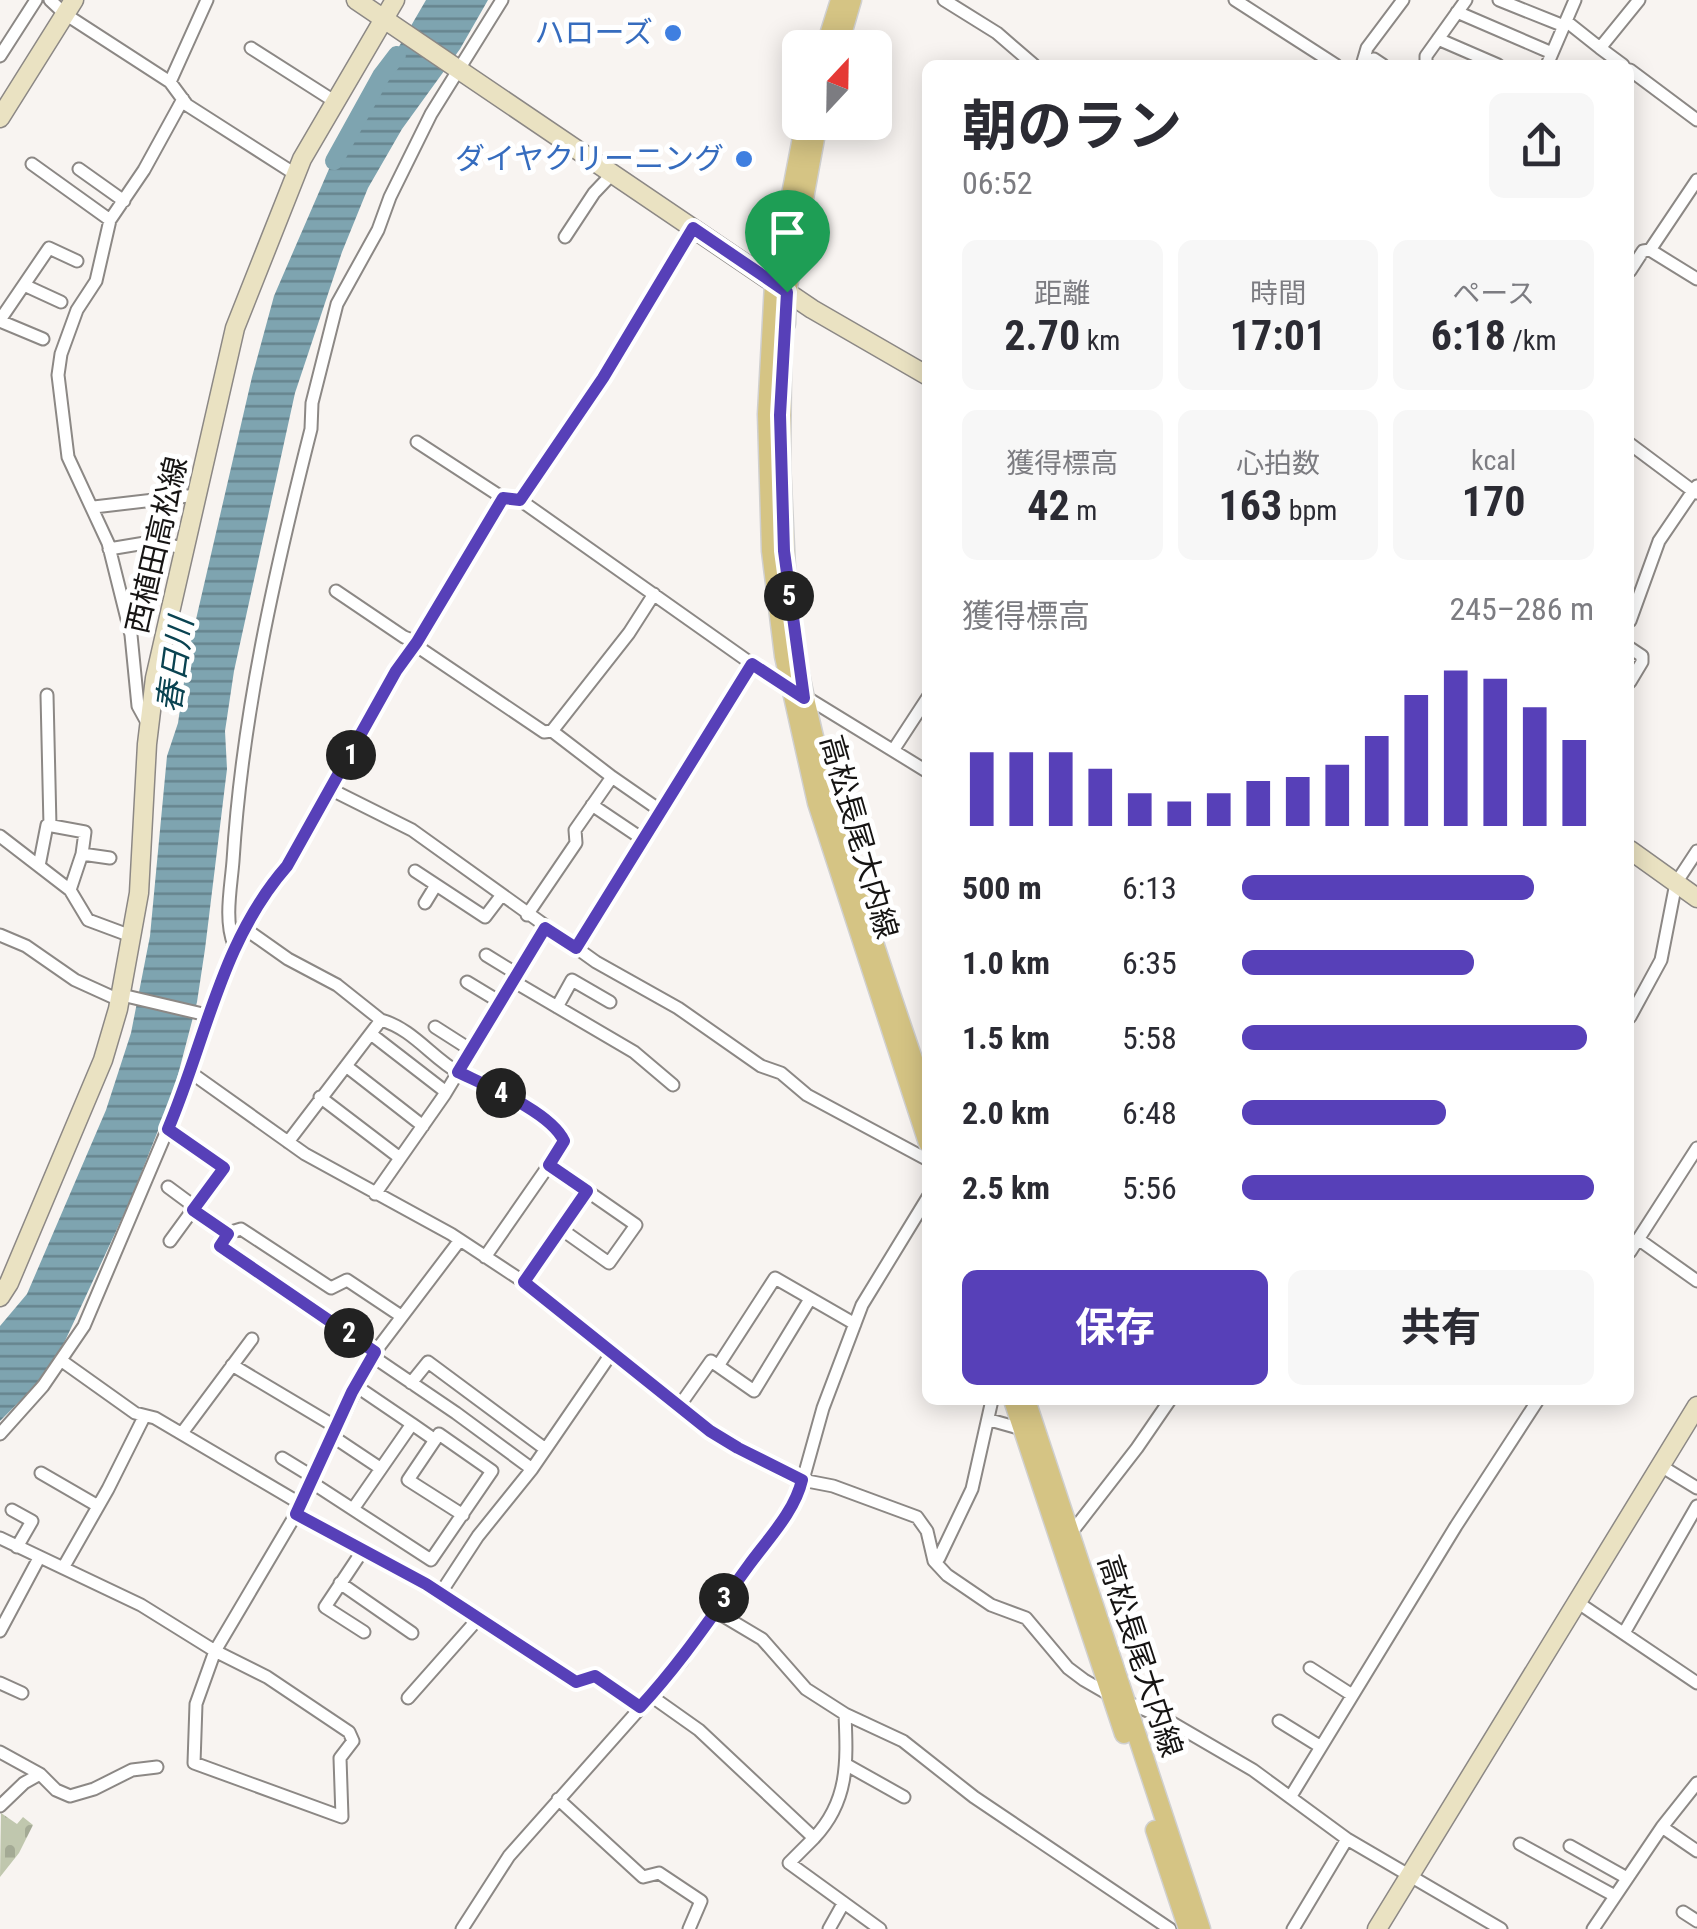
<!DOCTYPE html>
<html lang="ja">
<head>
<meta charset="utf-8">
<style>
  :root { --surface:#fff; --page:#f7f7f7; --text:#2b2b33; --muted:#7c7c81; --accent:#5740b8 }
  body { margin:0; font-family:"Roboto Condensed","Noto Sans JP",sans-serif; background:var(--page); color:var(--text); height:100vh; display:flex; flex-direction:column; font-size:38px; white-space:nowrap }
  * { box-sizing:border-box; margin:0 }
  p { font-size:32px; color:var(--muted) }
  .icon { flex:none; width:55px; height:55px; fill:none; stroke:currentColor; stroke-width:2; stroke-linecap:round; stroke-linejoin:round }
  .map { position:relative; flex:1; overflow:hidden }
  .drawer { position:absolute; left:922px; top:60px; width:712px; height:1345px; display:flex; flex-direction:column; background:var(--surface); border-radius:15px; box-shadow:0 5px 25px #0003 }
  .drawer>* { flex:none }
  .needle { width:65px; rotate:22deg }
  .buttons { position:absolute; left:782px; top:30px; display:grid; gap:20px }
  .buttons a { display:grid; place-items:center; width:110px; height:110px; border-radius:15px; background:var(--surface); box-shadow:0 5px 25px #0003; font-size:50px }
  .pin { position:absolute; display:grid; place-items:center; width:85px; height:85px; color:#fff; margin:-102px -42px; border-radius:50% 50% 50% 0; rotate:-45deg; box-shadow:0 0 10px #0007 }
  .pin .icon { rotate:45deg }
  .km { position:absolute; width:50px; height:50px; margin:-25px; border-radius:50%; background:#222; color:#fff; font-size:28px; line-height:50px; text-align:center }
  .round { display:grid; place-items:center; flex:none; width:105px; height:105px; border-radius:15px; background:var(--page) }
  .summary { display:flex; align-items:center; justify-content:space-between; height:170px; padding:0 40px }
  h1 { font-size:55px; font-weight:700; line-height:75px }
  .stats { display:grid; grid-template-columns:repeat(3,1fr); gap:15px; height:170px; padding:10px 40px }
  .stats div { display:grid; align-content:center; border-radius:15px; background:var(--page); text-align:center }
  .stats b { font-size:42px; font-weight:700 }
  .stats small { font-size:28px; font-weight:400 }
  .stats p { font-size:28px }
  .chart { height:280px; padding:20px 40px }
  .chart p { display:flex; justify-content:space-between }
  .chart svg { width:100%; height:180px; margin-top:10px; stroke:var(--accent); stroke-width:6 }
  .cta { display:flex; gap:20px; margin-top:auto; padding:20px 40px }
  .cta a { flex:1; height:115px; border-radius:15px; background:var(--accent); color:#fff; font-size:40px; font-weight:700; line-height:115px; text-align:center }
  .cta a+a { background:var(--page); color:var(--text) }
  ul { padding:0 40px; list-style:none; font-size:32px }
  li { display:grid; grid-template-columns:160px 120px 1fr; align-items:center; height:75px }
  li i { height:25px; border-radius:12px; background:var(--accent) }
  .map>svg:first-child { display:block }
</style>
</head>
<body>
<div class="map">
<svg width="1697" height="1929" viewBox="0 0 1697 1929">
  <defs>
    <pattern id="cemetery-stones" width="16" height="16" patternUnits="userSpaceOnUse" patternTransform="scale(2.5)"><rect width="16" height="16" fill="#c0c7ae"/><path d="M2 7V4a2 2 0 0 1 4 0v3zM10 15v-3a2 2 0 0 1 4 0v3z" fill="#a4aa95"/></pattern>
    <pattern id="water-rules" width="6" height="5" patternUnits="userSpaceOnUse" patternTransform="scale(2.5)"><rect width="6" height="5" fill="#7ea4b0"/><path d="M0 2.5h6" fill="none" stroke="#66848e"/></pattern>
  </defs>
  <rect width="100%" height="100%" fill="#f8f4f1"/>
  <path fill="url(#cemetery-stones)" d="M1 1813 17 1824 23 1817 33 1825 19 1853 0 1877Z"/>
  <path fill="url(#water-rules)" d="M426 0H488L460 49 402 129 368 188 342 252 295 393 234 671 225 731 227 769 205 949 197 1002 174 1090 131 1199 58 1356 39 1382 0 1421V1326L27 1294 106 1110 131 1033 150 936 167 756 178 723 188 654 252 377 274 296 332 162Z"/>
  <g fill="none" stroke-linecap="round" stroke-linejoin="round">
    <path stroke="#7ea4b0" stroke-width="18" d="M334 161 381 76 397 55"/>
    <g stroke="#8c8885" stroke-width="15">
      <path id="street" d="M50 0 65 14 170 82 187 105 295 174
        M944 0 997 33 1034 65
        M1235 0 1336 65
        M1499 0 1564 26
        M1457 12 1552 53
        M1566 21 1600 48 1639 0
        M1438 39 1498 65
        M251 48 334 101
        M1600 48 1623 65
        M0 56 36 0
        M1374 59 1383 65
        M1362 65 1367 48 1403 0
        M1426 65V56L1466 0
        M1547 65 1575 0
        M1630 70 1697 120
        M170 82 207 0
        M32 164 110 220 96 281 77 310 61 354 58 375 68 457 108 543 131 635 138 706 149 726
        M79 169 124 201
        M1697 180 1650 250 1697 279
        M110 220 144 170 183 99
        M693 228 603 378 520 500 752 664 928 772
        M565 237 594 193 613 173
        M1630 271 1643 251 1650 250
        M24 285 61 302
        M0 320 49 248 77 261
        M0 321 43 339
        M417 442 503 498
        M1630 444 1693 491 1697 486
        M94 507 197 495
        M109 549 157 541 184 549
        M336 591 404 637 417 642 421 649 544 732 552 731
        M1630 621 1659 541 1693 491 1697 493
        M1630 648 1642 656V662L1630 682
        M47 695 50 826
        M894 749 928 697
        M612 777 552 731 629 633 654 594
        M332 790 412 830 596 962 678 1008 761 1066 781 1073 807 1095 928 1160
        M592 805 644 840
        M0 836 70 890
        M110 858 82 854 70 890 88 920 131 936
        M39 866 47 825 85 832 82 854
        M415 871 485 917 501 896
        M425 903 436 885
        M527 915 576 843 575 830 612 777 661 811
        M244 928 288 959 337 985 381 1020
        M0 935 26 946 75 980 119 1000 126 996 207 1015 180 1100 84 1326 43 1386 0 1434
        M234 945C224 920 231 887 233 861 242 715 275 571 311 429L312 403 337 304 378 230 390 197 431 114 502 0
        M575 948 752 664
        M486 955 517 974
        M513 981 634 1052 673 1085
        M467 982 500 1002
        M557 1007 572 980 610 1002
        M207 1015C219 993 224 970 233 947 246 917 266 891 287 867L396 671 418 641 503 498 520 500
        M1630 1017 1661 960 1676 883 1697 851
        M435 1027 471 1050
        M371 1034 446 1092
        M346 1066 423 1126
        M190 1072 305 1154 451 1234 524 1282 710 1431 738 1449 802 1480 833 1486 917 1517 927 1531 934 1561 947 1575 991 1605 1026 1618 1068 1668 1084 1680 1110 1695 1162 1717 1253 1770 1347 1839 1501 1929
        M320 1097 400 1158
        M168 1129 224 1167 170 1241
        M288 1142 381 1020C413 1029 431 1057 459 1073 489 1090 550 1109 564 1141L549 1165
        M168 1187 195 1207
        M375 1194 445 1094 545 928
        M193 1210 228 1233 241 1229 331 1288 347 1280 401 1316
        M561 1229 609 1263 636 1225 587 1191
        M228 1233 220 1246 375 1351
        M1638 1239 1697 1281
        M1630 1252 1697 1148
        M485 1257 549 1165 587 1191 524 1282
        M372 1356 456 1413 532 1469 613 1351
        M62 1361 135 1413 155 1418 301 1504
        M232 1365 336 1427
        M718 1366 775 1278 855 1324
        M411 1383 428 1362 544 1448
        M356 1386 412 1424
        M680 1405 711 1361 754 1391 810 1299
        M990 1420 1022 1429
        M182 1433 252 1339
        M332 1436 380 1468
        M282 1458 313 1477
        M1661 1466 1697 1488
        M41 1473 98 1506
        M311 1482 431 1560 492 1471 439 1434 408 1480 463 1515
        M353 1509 412 1424 435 1440
        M12 1510 32 1521 17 1547
        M296 1514 426 1585 576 1682 595 1675 640 1707
        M1068 1537 1137 1448 1170 1400
        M0 1538 141 1605 215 1651 267 1677 349 1732 353 1741 340 1758 342 1817 194 1763 196 1704 215 1651 296 1514 372 1356 460 1240
        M363 1550 325 1607 364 1632
        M934 1561 939 1558 972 1489 992 1400
        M63 1568 108 1489 144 1417
        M340 1583 412 1633
        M440 1594 478 1536 532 1469
        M1577 1602 1697 1683
        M715 1611 762 1639 806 1689 845 1714C847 1762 849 1801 814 1838
        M0 1631 39 1558
        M1624 1633 1697 1506
        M1310 1668 1352 1695
        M0 1683 22 1693
        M651 1696 699 1730 814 1838 789 1863 880 1929
        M408 1698 477 1620
        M845 1714 903 1741 974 1797 1170 1929
        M1279 1721 1321 1747
        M0 1752 40 1774 56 1790 70 1796 94 1789 132 1770 157 1767
        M847 1765 904 1797
        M1291 1796 1456 1526 1538 1400
        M558 1799 643 1877 659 1873 701 1901 689 1929
        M0 1806 24 1783 40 1774
        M1662 1827 1697 1851
        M1520 1844 1615 1896
        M1570 1846 1627 1878
        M1683 1912 1697 1921
        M462 1929 509 1856 682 1661 706 1622 791 1506 799 1494 823 1408 862 1305 928 1197
        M829 1929 843 1904
        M1293 1929 1347 1839
        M1593 1929 1662 1827 1697 1783"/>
    </g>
    <g stroke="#8c8885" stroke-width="21">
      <path id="secondary" d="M356 0 812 309 928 376
        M0 118 74 0
        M1630 850 1697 898
        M0 1297 9 1283 103 1060 118 1009 139 893 147 744 155 678 235 328 302 159 395 0
        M1377 1929 1697 1406"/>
    </g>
    <g stroke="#d0d0d0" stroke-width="21">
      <path id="primary" d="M825 48 840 0
        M838 48 852 0
        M805 122 774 283 767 414 771 551 784 656 817 803 928 1143
        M786 324 787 292 818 122
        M782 365 781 463 786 569
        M793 639C822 798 876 950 928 1103
        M1013 1400 1124 1734
        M1026 1400 1201 1929
        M1155 1830 1188 1929"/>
    </g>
    <use href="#street" stroke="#fff" stroke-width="11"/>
    <use href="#secondary" stroke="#eae2c2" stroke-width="18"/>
    <use href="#primary" stroke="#d5c484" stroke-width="18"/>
  </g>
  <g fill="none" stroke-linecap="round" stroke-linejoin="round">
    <g stroke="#fff" stroke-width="20">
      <path id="route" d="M693 228 787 292 780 415 784 551 804 698 752 664 576 948 545 928 458 1072C487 1086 551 1112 564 1141L549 1165 587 1191 524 1282 710 1431 738 1448 802 1480C795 1511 768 1539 749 1565 714 1613 681 1663 640 1707L595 1676 576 1682 426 1584 296 1514 352 1392 375 1352 220 1246 228 1234 193 1210 224 1168 168 1129C206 1040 221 941 287 866L396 671 417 642 503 498 520 500 603 378Z"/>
    </g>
    <use href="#route" stroke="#5740b8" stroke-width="12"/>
  </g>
  <g fill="#3f7fe0" stroke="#fff" stroke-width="4">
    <circle cx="673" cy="33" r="10"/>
    <circle cx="744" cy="159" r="10"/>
  </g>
  <g text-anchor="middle" stroke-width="10" stroke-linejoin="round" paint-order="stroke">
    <g font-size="30" fill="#366cbe" stroke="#fff" text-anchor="end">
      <text x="653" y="43">ハローズ</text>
      <text x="724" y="169">ダイヤクリーニング</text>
    </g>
    <g font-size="30" fill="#161413" stroke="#fff">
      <text transform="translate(157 545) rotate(-77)" y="10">西植田高松線</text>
      <text transform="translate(859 837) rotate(74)" y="10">高松長尾大内線</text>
      <text transform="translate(1140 1656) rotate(72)" y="10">高松長尾大内線</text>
    </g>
    <g font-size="32" font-style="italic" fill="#0a4351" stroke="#fff">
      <text transform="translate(175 665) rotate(-82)" y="11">春日川</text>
    </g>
  </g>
</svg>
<div class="buttons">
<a><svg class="needle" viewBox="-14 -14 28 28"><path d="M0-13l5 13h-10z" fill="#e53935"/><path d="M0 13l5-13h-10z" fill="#7c7c81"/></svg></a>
</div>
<div class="pin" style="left:787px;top:292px;background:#1e9e55"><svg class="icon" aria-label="arrive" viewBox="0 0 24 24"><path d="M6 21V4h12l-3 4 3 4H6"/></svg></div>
<b class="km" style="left:351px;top:755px">1</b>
<b class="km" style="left:349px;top:1333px">2</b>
<b class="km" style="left:724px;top:1598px">3</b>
<b class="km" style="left:501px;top:1093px">4</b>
<b class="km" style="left:789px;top:596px">5</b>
<section class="drawer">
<div class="summary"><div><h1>朝のラン</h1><p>06:52</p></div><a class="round"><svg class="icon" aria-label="share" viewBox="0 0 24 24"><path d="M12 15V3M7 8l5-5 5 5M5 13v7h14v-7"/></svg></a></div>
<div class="stats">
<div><p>距離</p><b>2.70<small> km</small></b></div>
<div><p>時間</p><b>17:01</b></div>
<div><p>ペース</p><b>6:18<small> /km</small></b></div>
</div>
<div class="stats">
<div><p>獲得標高</p><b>42<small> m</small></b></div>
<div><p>心拍数</p><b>163<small> bpm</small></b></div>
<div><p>kcal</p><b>170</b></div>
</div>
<div class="chart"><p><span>獲得標高</span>245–286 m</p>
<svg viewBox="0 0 160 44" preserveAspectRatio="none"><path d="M5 44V26M15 44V26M25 44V26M35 44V30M45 44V36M55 44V38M65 44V36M75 44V33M85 44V32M95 44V29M105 44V22M115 44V12M125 44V6M135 44V8M145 44V15M155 44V23"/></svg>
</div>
<ul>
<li><b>500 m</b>6:13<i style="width:83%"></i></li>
<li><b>1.0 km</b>6:35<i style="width:66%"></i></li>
<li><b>1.5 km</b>5:58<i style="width:98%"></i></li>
<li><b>2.0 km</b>6:48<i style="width:58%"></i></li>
<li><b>2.5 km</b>5:56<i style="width:100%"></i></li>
</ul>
<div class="cta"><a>保存</a><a>共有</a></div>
</section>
</div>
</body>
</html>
